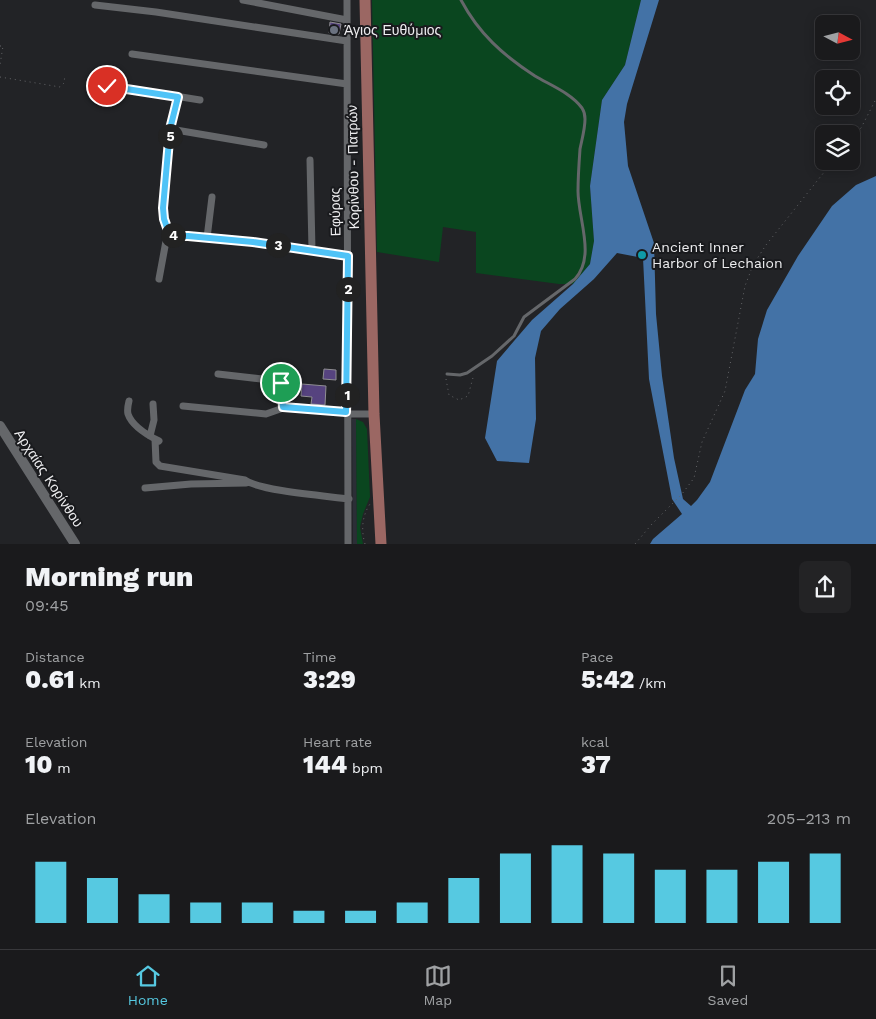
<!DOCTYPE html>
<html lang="en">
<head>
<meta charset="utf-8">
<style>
  :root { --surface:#1a1a1c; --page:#232325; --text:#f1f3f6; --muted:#9fa1a3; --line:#38383b; --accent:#56c9e1 }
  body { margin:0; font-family:"Work Sans",sans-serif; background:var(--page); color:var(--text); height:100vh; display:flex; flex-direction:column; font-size:19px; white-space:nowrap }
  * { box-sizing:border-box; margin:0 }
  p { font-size:16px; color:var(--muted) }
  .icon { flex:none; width:28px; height:28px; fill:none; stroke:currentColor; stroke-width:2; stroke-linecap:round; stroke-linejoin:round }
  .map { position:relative; height:544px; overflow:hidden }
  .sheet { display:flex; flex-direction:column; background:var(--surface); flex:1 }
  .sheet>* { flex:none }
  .needle { width:32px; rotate:97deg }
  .tools { position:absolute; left:815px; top:15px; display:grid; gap:10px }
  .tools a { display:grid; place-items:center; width:45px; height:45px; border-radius:8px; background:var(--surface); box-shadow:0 2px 12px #0003,0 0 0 1px var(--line); font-size:25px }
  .pin { position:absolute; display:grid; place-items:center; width:42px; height:42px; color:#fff; margin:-21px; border:2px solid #fff; border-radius:50%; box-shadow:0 1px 5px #0007 }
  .km { position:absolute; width:25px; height:25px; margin:-12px; border-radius:50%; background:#222; color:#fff; font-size:14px; line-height:25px; text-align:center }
  .round { display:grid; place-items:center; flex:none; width:52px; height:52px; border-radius:8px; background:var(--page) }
  .summary { display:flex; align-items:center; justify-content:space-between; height:85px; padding:0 25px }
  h1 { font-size:28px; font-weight:800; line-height:38px }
  .figures { display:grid; grid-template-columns:repeat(3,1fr); gap:8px; height:85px; padding:5px 25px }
  .figures div { display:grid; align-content:center }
  .figures b { font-size:25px; font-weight:800 }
  .figures small { font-size:14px; font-weight:400 }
  .figures p { font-size:14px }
  .chart { height:140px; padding:10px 25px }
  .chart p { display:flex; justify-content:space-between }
  .chart svg { width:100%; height:90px; margin-top:5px; stroke:var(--accent); stroke-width:6 }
  .menu { display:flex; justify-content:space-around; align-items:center; height:70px; border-top:1px solid var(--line); background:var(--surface); font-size:14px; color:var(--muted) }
  .menu a { display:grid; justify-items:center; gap:2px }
  .menu .active { color:var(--accent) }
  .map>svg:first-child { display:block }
</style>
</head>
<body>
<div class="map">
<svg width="876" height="544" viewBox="0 0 876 544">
  <rect width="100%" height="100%" fill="#222326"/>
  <path fill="#2b2e36" d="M352 419H356L357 544H353Z"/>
  <path fill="#0a461f" d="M372 0H641L625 65 602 100 590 186 594 241 590 264 573 284H559L476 273V232L443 227 439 262 377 252Z
    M356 419 363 422 367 429 370 497 363 514 360 527 363 544H357Z"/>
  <path fill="#4372a6" d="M641 0H659L627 104 624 122 628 166 654 243 656 314 662 376 674 458 683 499 691 506 697 500 710 482 745 390 755 374 758 339 767 310 798 256 832 206 856 185 876 176V544H650L653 539 682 514 672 499 649 379 643 258 617 253 594 279 560 309 541 331 535 358 536 419 529 463 497 461 485 438 497 361 532 320 573 284 590 264 594 241 590 186 602 100 625 65Z"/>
  <path fill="#56437f" stroke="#8f8e92" d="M330 22 341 24 339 34 329 33Z
    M324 369 336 370V380L323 379Z
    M302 384 326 386 325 405 311 404 312 397 301 396Z"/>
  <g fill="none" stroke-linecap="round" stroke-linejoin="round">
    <path stroke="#646568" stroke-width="1" stroke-dasharray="1 4" stroke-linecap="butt" d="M0 46H3L0 65
      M0 77 60 87 64 83 65 75
      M851 140 861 128 876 99
      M446 379 449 395 459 400 468 396 474 374
      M365 544C361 530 362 516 370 504
      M635 544 652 524 682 494 694 478 702 442 725 391 745 286 753 265 766 245 833 161"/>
    <path stroke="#65676a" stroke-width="3" d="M447 374 460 375 467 373 492 356 514 336 524 317 575 279C596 256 578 219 578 191 578 177 579 163 580 149 582 139 585 129 585 119 585 115 584 111 582 108 571 93 550 85 535 76 503 55 479 34 461 0"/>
    <path stroke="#65676a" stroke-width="7" d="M243 0 347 20
      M347 0 348 544
      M95 5 156 12 347 41
      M132 54 347 84
      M107 85 200 100
      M170 129 178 97
      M310 160 312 250
      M169 236 164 219 163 208 170 129 264 145
      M207 238 212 197
      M159 279 166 241 173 235 253 242 348 255
      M218 374 279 381 282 388 283 407
      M129 401C128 405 127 410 128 414 132 426 149 436 159 441
      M183 406 266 414 286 407 346 412
      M346 414H374
      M150 436 154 420 153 404
      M155 439 156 462 160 466 245 480C260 491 327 496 349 499
      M145 488 191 484 246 483"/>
    <path stroke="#65676a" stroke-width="10" d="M0 426 75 544"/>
    <path stroke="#9b6763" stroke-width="11" d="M365 0 374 414 381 544"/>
  </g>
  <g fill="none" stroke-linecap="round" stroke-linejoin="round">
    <g stroke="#fff" stroke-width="10">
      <path id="route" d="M107 86 178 97 170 129 163 208 164 219 170 236H188L253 242 348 256 346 412 283 407 281 383"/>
    </g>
    <use href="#route" stroke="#4fc3f7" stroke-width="6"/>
  </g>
  <circle fill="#6b7280" stroke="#191a1d" stroke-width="2" cx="334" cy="30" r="5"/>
  <circle fill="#0f9aa8" stroke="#191a1d" stroke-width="2" cx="642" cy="255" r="5"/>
  <g text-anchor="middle" stroke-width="4" stroke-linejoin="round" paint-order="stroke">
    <g font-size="14" fill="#ededef" stroke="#191a1d" text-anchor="start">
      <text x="344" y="35">Άγιος Ευθύμιος</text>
      <text x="652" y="252">Ancient Inner<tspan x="652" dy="16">Harbor of Lechaion</tspan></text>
    </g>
    <g font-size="14" fill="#ededef" stroke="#191a1d">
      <text transform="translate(353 167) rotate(-91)" y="5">Κορίνθου - Πατρών</text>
      <text transform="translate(335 212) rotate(-91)" y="5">Εφύρας</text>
      <text transform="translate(49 478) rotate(57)" y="5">Αρχαίας Κορίνθου</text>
    </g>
  </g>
</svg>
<div class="tools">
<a><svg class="needle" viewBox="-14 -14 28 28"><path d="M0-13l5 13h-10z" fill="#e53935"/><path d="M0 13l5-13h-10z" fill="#9fa1a3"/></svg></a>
<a><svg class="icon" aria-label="locate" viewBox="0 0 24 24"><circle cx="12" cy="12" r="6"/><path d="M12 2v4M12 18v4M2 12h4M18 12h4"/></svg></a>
<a><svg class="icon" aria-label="layers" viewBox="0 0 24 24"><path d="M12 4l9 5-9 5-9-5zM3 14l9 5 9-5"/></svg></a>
</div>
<div class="pin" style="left:281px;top:383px;background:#1e9e55"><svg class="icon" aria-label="arrive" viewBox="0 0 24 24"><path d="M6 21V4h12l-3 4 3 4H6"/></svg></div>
<div class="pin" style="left:107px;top:86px;background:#d93025"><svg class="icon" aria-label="check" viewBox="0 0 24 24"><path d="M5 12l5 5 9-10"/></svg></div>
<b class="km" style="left:347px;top:395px">1</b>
<b class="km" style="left:348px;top:289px">2</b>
<b class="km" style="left:278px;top:245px">3</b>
<b class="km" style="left:173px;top:235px">4</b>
<b class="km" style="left:170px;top:136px">5</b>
</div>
<section class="sheet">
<div class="summary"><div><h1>Morning run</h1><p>09:45</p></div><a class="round"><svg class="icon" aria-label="share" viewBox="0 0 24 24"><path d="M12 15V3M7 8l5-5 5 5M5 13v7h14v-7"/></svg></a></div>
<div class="figures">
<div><p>Distance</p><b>0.61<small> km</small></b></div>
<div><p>Time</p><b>3:29</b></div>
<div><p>Pace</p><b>5:42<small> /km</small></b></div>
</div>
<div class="figures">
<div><p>Elevation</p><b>10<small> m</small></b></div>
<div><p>Heart rate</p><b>144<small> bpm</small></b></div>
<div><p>kcal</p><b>37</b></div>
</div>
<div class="chart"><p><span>Elevation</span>205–213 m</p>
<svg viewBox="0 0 160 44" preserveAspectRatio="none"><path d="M5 44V14M15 44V22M25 44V30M35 44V34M45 44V34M55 44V38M65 44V38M75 44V34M85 44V22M95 44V10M105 44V6M115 44V10M125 44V18M135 44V18M145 44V14M155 44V10"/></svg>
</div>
</section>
<nav class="menu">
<a class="active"><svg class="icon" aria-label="home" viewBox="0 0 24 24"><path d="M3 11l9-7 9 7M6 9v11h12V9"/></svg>Home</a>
<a><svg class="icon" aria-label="map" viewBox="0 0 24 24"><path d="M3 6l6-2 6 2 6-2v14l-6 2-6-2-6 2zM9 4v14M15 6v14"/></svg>Map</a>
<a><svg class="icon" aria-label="saved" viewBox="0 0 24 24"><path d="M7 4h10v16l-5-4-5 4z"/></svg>Saved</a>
</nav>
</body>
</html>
